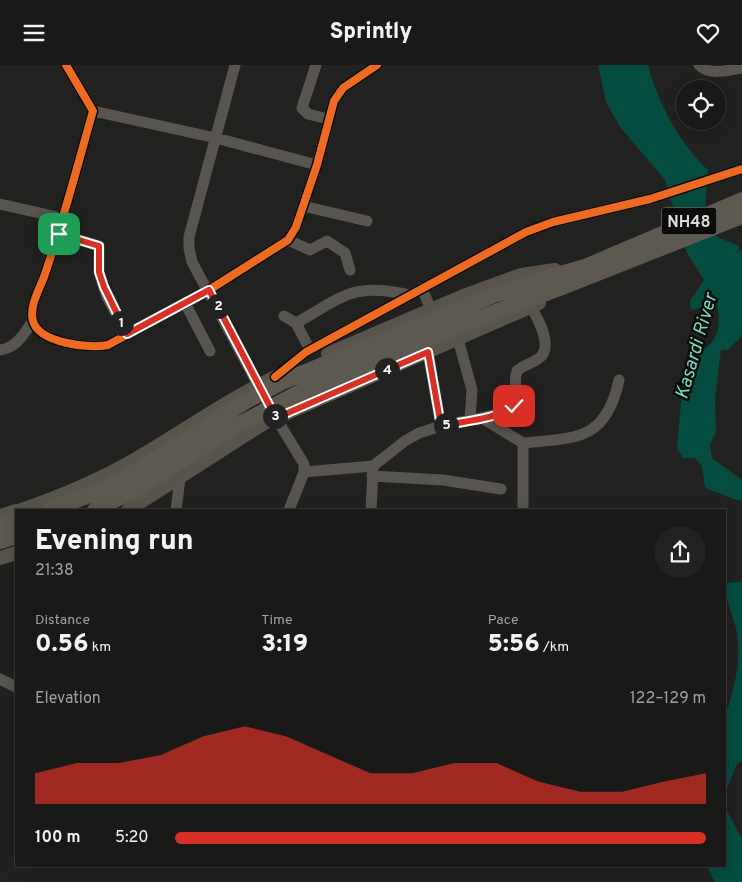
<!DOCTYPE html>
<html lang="en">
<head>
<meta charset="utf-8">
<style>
  :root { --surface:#191918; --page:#222221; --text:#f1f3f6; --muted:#9fa0a2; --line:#373837; --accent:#d93025 }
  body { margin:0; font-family:Overpass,sans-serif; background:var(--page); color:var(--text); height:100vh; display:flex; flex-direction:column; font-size:19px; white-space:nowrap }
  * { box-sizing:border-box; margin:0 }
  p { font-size:16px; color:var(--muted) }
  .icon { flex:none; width:28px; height:28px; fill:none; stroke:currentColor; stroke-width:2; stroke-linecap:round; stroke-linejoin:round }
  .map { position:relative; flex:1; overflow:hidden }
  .details { position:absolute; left:15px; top:444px; width:711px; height:358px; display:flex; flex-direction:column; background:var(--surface); border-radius:0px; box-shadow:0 2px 12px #0003,0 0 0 1px var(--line) }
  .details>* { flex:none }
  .tools { position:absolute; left:676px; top:15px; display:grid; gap:10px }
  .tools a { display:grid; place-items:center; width:50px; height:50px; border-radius:50%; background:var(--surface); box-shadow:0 2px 12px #0003,0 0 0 1px var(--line); font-size:25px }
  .pin { position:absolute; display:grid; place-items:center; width:42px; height:42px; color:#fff; margin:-21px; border-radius:10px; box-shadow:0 2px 8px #0006 }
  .km { position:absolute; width:25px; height:25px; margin:-12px; border-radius:50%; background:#222; color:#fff; font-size:14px; line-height:25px; text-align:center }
  .round { display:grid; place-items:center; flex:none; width:52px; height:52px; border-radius:26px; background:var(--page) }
  .headline { display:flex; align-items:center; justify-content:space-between; height:85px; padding:0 20px }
  h1 { font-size:28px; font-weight:800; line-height:38px }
  .stats { display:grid; grid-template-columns:repeat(3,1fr); gap:8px; height:85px; padding:5px 20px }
  .stats div { display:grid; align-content:center }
  .stats b { font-size:25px; font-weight:800 }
  .stats small { font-size:14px; font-weight:400 }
  .stats p { font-size:14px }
  .chart { height:140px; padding:10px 20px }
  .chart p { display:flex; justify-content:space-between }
  .chart svg { width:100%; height:90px; margin-top:5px; fill:var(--accent); opacity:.7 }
  ul { padding:0 20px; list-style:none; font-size:16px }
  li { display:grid; grid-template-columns:80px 60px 1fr; align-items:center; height:38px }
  li i { height:12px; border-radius:6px; background:var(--accent) }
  header { display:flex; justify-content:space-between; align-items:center; height:65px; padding:0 20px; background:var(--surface); font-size:22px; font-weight:800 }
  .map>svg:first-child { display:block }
</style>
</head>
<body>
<header><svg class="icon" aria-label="menu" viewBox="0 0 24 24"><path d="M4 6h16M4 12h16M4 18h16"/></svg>Sprintly<svg class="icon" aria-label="heart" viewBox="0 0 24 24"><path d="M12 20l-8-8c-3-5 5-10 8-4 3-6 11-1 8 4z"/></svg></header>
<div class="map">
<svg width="742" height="817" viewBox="0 0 742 817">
  <rect width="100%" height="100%" fill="#212120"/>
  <path fill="#044c40" d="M598 0H648C658 38 679 78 708 105L705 145 717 172 737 180 742 188V270L728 285H721L715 334 716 366 710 380 712 393 742 415V437L705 423 702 401 695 393H683L677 383 678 370 682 328 689 320C689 310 688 298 695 289 698 286 704 284 708 281 720 270 720 254 717 240L706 238 700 243 691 245 690 236 704 215 687 188 665 115 620 62 606 37Z
    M742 517V696L737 699 727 723 726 744 742 774V817H715L706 800H725V647L728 643C736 615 742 591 736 563 732 547 725 534 725 518Z"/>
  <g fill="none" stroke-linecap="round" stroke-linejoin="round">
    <path stroke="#585550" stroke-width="11" d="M66 0 93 46C77 102 63 157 44 212 39 225 29 242 33 256 39 278 89 284 108 280L209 225 288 175 296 162 317 100 334 36 343 23 377 0
      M235 0 189 172V183L192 197 276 353 304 399V407L289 445
      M316 0 302 43 308 49 328 54
      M699 0C710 11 728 5 742 3
      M93 46 216 73 317 100
      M0 139 62 153
      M303 141 367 156
      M59 169 99 181V207L107 232 127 269
      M288 175 310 185 327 176 345 188 350 205
      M422 223 431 245
      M185 238 210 286
      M284 251 296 258 310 285
      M296 258C344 231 353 217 410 230
      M458 274 472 325 470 354
      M0 285C17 283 24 268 33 256
      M428 287 441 361
      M277 311 306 287 526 167 553 157 650 134 742 104
      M482 353C498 348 518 347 516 326 516 319 514 313 517 306 523 300 531 299 538 294 555 283 538 254 531 242
      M523 378C576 373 606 376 619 315
      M304 407 373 401 405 376 419 368 441 361 482 353 523 378V445
      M372 411 443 415 501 424
      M176 445 180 414
      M371 445 373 404
      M0 614 16 622"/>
    <path stroke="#58544c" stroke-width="14" d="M328 289 466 230 521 210 555 205
      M21 445C62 431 98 416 136 394 186 365 232 331 285 308
      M128 445 264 358 539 238
      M0 451 16 446
      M0 493 16 488"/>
    <path stroke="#5d5950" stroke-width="16" d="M557 210 585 202 742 135
      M562 222 742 151
      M0 461 16 456
      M0 476 16 471"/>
    <path stroke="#5d5950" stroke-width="16" d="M50 445 95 428 142 403 246 336 284 316 491 231 557 210
      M95 445 138 423 238 360 302 326 456 262 562 222"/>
    <g stroke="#0b0b0a" stroke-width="11">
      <path id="cycleway" d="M66 0 93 46C77 102 63 157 44 212 39 225 29 242 33 256 39 278 89 284 108 280L209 225 288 175 296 162 317 100 334 36 343 23 377 0
        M275 312 306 287 526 167 553 157 650 134 742 104"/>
    </g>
    <use href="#cycleway" stroke="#ed6a23" stroke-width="8"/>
  </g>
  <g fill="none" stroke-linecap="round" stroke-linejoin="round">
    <g stroke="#fff" stroke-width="10">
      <path id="route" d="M59 169 99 181V207L104 222 127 269 209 225 276 353 428 287 441 361C463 356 495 355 514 341"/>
    </g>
    <use href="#route" stroke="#d93025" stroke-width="6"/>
  </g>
  <g text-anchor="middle" stroke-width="5" stroke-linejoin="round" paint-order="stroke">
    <rect fill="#0b0b0a" stroke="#9e9f9c" stroke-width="1" x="661.5" y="142.5" width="55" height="27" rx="4"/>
    <g font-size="16" font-weight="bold" fill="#dddedb">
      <text x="689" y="162">NH48</text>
    </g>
    <g font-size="19" font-style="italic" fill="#76dbc3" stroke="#0b0b0a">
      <text transform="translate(695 281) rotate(-74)" y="7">Kasardi River</text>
    </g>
  </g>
</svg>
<div class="tools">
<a><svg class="icon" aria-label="locate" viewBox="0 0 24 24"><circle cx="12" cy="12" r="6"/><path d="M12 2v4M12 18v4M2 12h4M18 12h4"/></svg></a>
</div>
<div class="pin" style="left:59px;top:169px;background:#1e9e55"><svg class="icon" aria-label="arrive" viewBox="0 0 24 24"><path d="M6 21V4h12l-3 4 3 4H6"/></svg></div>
<div class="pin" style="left:514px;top:341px;background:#d93025"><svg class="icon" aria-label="check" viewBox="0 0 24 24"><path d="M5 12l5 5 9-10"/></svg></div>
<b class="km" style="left:121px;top:258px">1</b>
<b class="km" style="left:218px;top:241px">2</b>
<b class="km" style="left:275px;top:351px">3</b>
<b class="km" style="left:387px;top:305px">4</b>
<b class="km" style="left:446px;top:360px">5</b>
<section class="details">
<div class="headline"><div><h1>Evening run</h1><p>21:38</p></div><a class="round"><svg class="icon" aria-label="share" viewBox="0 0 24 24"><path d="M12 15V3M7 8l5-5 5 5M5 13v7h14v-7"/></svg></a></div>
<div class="stats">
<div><p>Distance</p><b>0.56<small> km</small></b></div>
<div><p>Time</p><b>3:19</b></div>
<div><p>Pace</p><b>5:56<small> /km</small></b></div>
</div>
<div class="chart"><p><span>Elevation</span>122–129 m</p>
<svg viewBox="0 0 160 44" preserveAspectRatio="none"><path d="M0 44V29L10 24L20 24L30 20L40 11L50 6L60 11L70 20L80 29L90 29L100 24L110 24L120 33L130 38L140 38L150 33L160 29V44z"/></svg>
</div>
<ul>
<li><b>100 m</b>5:20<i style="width:100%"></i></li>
</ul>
</section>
</div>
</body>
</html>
